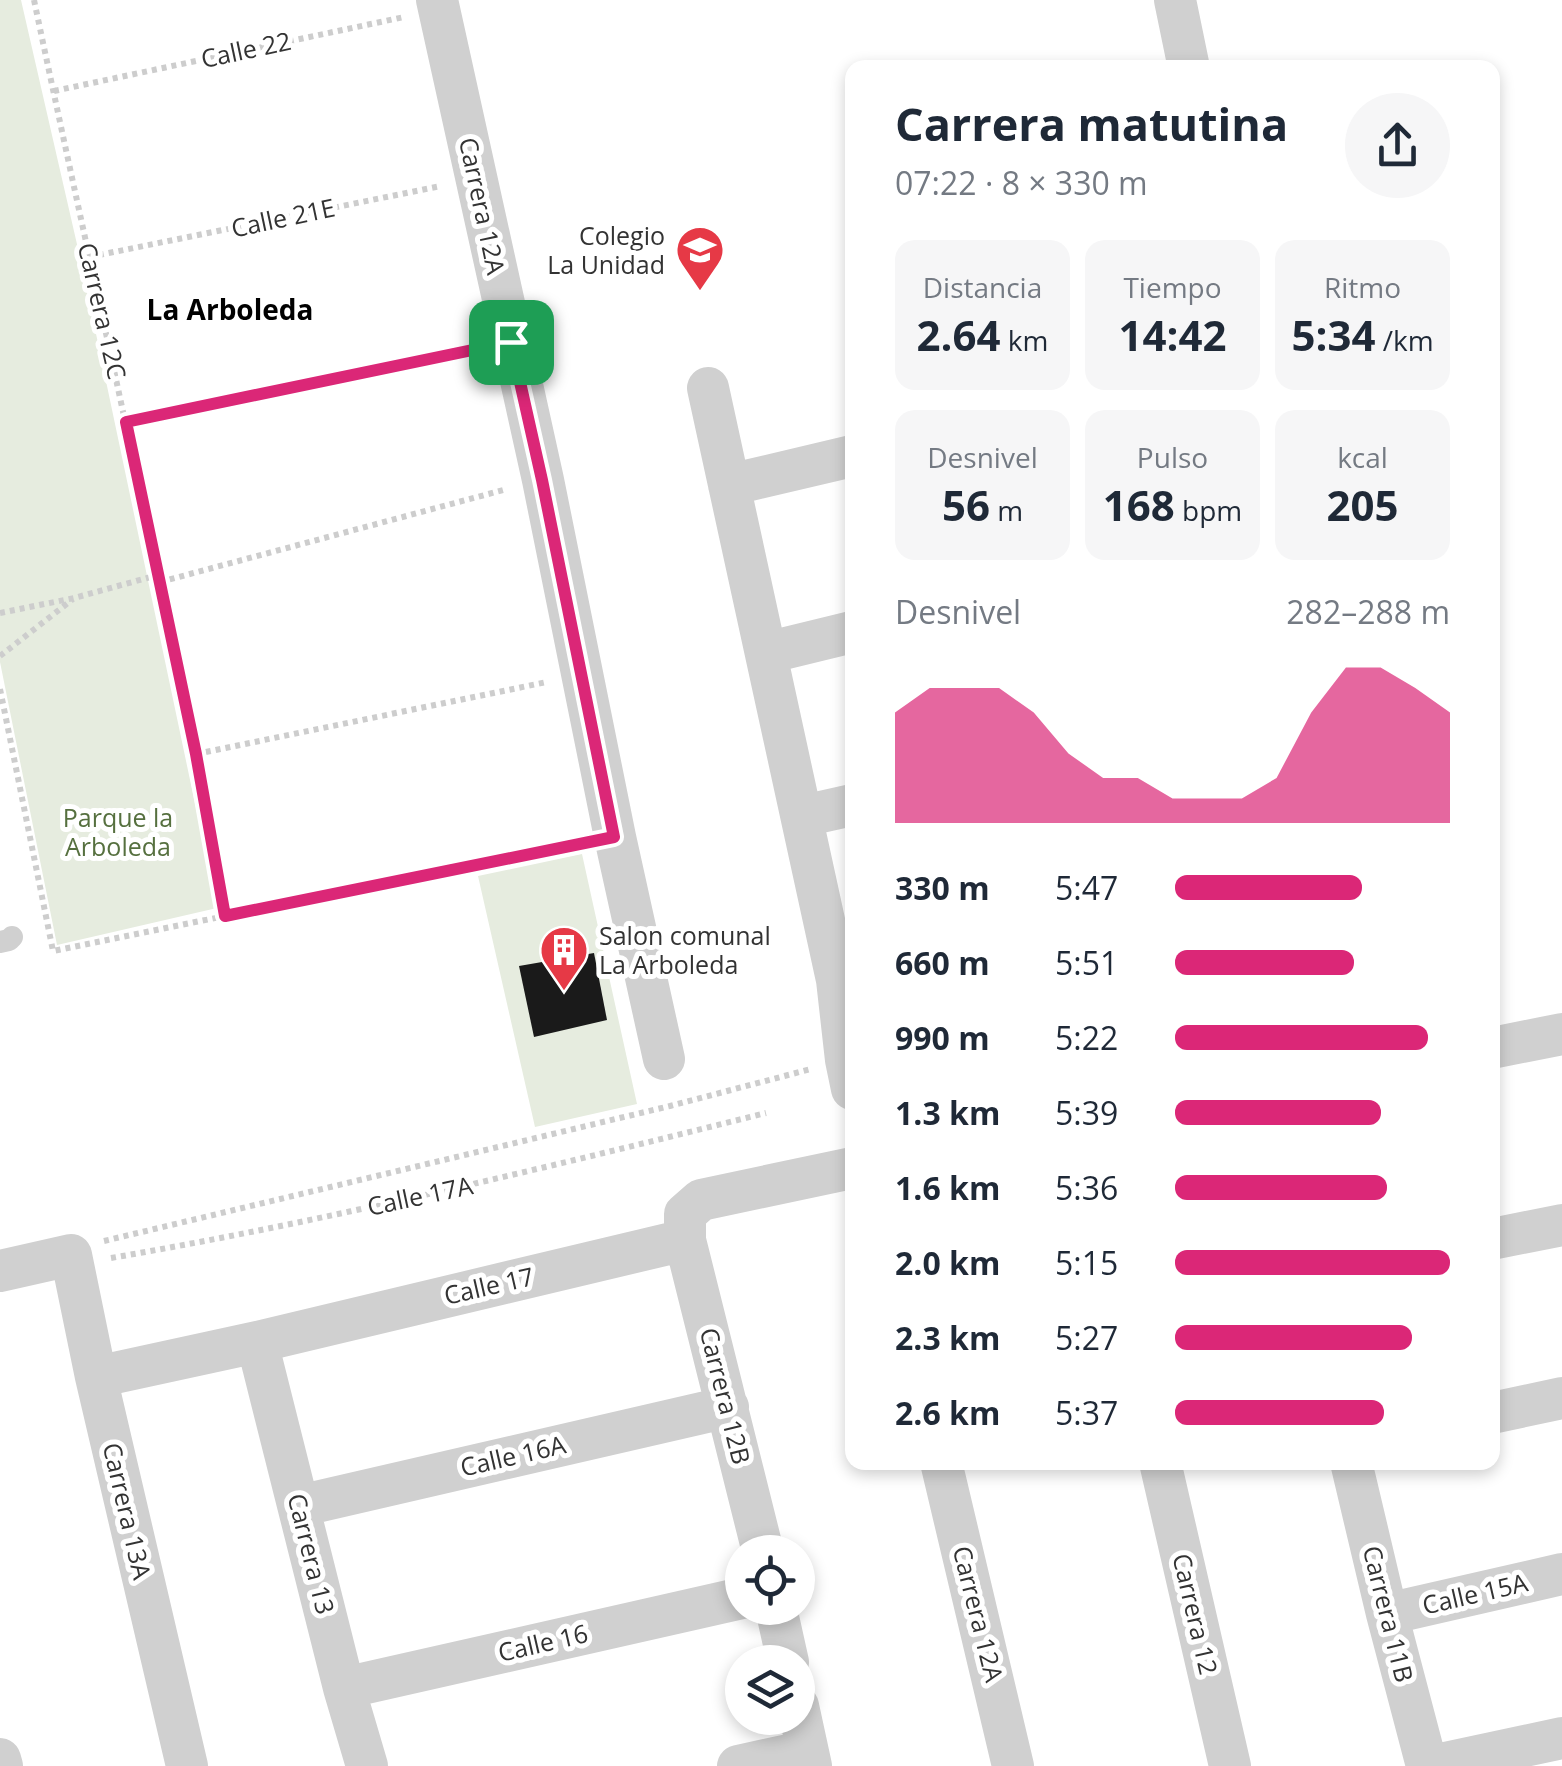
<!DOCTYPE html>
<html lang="es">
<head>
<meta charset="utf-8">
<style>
  :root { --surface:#fff; --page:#f6f6f7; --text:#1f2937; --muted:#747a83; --accent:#db2777 }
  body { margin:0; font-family:"Open Sans",sans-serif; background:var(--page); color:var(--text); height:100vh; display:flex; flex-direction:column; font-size:38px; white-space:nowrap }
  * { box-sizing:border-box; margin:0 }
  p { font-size:32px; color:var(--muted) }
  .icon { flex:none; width:55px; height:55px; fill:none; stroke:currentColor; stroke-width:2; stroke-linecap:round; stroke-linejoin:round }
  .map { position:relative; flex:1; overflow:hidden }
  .drawer { position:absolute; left:845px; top:60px; width:655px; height:1410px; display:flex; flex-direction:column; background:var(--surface); border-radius:20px; box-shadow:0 5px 15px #0003 }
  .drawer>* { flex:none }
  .fabs { position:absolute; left:725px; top:1535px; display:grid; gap:20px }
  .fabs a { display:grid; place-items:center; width:90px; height:90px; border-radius:50%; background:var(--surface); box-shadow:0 5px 15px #0003; font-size:50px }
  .pin { position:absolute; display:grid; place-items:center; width:85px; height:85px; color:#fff; margin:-42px; border-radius:20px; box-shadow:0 5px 15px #0006 }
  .round { display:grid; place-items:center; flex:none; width:105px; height:105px; border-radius:52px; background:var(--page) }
  .head { display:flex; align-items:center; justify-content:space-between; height:170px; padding:0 50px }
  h1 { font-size:45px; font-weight:700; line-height:75px }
  .stats { display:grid; grid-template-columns:repeat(3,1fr); gap:15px; height:170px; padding:10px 50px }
  .stats div { display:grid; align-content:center; border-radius:20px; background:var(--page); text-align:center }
  .stats b { font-size:42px; font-weight:700 }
  .stats small { font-size:28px; font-weight:400 }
  .stats p { font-size:28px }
  .chart { height:280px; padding:20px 50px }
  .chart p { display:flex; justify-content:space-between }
  .chart svg { width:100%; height:180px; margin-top:10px; fill:var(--accent); opacity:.7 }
  ul { padding:0 50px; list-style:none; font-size:32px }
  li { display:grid; grid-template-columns:160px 120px 1fr; align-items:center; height:75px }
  li i { height:25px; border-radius:12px; background:var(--accent) }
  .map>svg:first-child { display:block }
</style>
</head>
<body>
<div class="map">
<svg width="1562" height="1766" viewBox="0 0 1562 1766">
  <rect width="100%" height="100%" fill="#fff"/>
  <path fill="#e6ecdf" d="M0 0H21L79 253 217 908 57 945 0 662Z
    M582 854 637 1104 535 1127 478 876Z"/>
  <path fill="#1a1a1a" d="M594 953 607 1020 534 1037 519 966Z"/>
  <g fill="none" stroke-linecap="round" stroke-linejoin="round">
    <path stroke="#cdcdcd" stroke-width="6" stroke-dasharray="5 5" stroke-linecap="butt" d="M34 0C98 305 170 609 225 916
      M54 91 404 17
      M89 257 441 186
      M126 422 478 349
      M160 582 507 489
      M0 613 74 598 158 575
      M0 656 73 599
      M0 689 53 951 579 844
      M196 754 547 682
      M104 1241 670 1106 811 1069
      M111 1258C332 1220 549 1167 766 1113"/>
    <path stroke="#d0d0d0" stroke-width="22" d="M0 942 9 940 12 937"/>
    <path stroke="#d0d0d0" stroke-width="42" d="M437 0 543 480 615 837 664 1059
      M1175 0 1189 68
      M708 388 837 980 846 1060 852 1089
      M729 485 852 456
      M766 653 852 632
      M803 816 852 805
      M1492 1048 1562 1034
      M1492 1239 1562 1225
      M0 1271 71 1255 96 1377 187 1766
      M257 1342 344 1688 367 1766
      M96 1377 257 1342 685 1240
      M1492 1413 1562 1398
      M941 1462 1013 1766
      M1160 1462 1230 1766
      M1351 1462 1387 1614 1427 1766
      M299 1506 728 1407
      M763 1552 685 1240V1214L701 1200 852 1168
      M776 1608 788 1662
      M1387 1614 1562 1574
      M344 1688 742 1598
      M798 1706 811 1766
      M0 1759 2 1766
      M738 1766 807 1751
      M1431 1766 1562 1738"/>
  </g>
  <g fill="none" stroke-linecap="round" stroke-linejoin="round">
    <g stroke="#fff" stroke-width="20">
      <path id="route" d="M511 342 542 480 614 837 225 916 196 754 126 422Z"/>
    </g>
    <use href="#route" stroke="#db2777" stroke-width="12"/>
  </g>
  <defs>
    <g id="school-pin" transform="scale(2.5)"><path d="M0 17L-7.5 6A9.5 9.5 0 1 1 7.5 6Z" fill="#e63946" stroke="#fff"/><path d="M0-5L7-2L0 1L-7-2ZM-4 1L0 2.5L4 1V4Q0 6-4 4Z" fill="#fff"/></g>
    <g id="building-pin" transform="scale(2.5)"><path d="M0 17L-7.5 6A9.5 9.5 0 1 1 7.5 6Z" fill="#e63946" stroke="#fff"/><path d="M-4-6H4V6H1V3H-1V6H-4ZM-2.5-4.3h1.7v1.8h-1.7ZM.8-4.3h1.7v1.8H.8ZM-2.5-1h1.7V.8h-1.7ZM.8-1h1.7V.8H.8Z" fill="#fff"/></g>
  </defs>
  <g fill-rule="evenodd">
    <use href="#school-pin" x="700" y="250"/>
    <use href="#building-pin" x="564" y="950"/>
  </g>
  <g text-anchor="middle" stroke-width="10" stroke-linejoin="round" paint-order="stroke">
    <g font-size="25" fill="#333" stroke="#fff">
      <text transform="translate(246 50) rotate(-12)" y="9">Calle 22</text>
      <text transform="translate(482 206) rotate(78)" y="9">Carrera 12A</text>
      <text transform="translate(283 218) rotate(-12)" y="9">Calle 21E</text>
      <text transform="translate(102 311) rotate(77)" y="9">Carrera 12C</text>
      <text transform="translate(420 1196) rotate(-12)" y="9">Calle 17A</text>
      <text transform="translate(489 1286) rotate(-13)" y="9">Calle 17</text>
      <text transform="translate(725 1396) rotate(76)" y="9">Carrera 12B</text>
      <text transform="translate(513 1456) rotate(-13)" y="9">Calle 16A</text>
      <text transform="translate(127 1511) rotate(77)" y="9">Carrera 13A</text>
      <text transform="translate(311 1554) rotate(76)" y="9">Carrera 13</text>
      <text transform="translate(1475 1594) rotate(-13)" y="9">Calle 15A</text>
      <text transform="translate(978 1614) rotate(76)" y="9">Carrera 12A</text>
      <text transform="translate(1195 1614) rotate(77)" y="9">Carrera 12</text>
      <text transform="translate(1388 1614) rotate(76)" y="9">Carrera 11B</text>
      <text transform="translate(543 1643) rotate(-13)" y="9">Calle 16</text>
    </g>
    <g font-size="25" fill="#333" stroke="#fff" text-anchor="end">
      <text x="665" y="245">Colegio<tspan x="665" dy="29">La Unidad</tspan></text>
      <text x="599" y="945" text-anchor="start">Salon comunal<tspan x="599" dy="29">La Arboleda</tspan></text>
    </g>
    <g font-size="25" fill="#56703f" stroke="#fff">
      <text x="118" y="827">Parque la<tspan x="118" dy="29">Arboleda</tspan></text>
    </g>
    <g font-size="28" font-weight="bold" fill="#000" stroke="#fff">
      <text x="230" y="320">La Arboleda</text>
    </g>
  </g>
</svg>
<div class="fabs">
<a><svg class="icon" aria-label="locate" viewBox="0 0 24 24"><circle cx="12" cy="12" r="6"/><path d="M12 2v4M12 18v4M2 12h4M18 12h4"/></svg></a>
<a><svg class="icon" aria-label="layers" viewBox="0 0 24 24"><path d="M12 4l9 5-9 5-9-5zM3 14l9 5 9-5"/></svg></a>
</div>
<div class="pin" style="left:511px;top:342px;background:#1e9e55"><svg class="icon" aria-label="arrive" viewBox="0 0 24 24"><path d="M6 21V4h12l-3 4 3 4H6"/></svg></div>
<section class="drawer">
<div class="head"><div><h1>Carrera matutina</h1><p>07:22 · 8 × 330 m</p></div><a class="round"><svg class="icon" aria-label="share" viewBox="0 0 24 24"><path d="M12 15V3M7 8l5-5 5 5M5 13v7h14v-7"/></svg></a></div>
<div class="stats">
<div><p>Distancia</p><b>2.64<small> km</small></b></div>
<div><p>Tiempo</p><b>14:42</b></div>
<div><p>Ritmo</p><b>5:34<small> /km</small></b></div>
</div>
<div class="stats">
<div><p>Desnivel</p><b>56<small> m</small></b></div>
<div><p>Pulso</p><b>168<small> bpm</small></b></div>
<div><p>kcal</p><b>205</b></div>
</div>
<div class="chart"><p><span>Desnivel</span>282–288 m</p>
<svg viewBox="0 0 160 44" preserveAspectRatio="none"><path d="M0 44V17L10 11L20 11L30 11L40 17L50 27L60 33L70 33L80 38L90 38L100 38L110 33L120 17L130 6L140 6L150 11L160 17V44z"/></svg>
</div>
<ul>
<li><b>330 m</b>5:47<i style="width:68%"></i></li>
<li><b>660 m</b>5:51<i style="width:65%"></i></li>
<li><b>990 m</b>5:22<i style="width:92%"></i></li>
<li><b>1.3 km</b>5:39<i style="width:75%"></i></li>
<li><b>1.6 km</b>5:36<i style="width:77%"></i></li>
<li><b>2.0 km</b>5:15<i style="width:100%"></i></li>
<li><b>2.3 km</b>5:27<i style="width:86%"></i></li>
<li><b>2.6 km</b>5:37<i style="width:76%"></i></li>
</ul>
</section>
</div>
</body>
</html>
